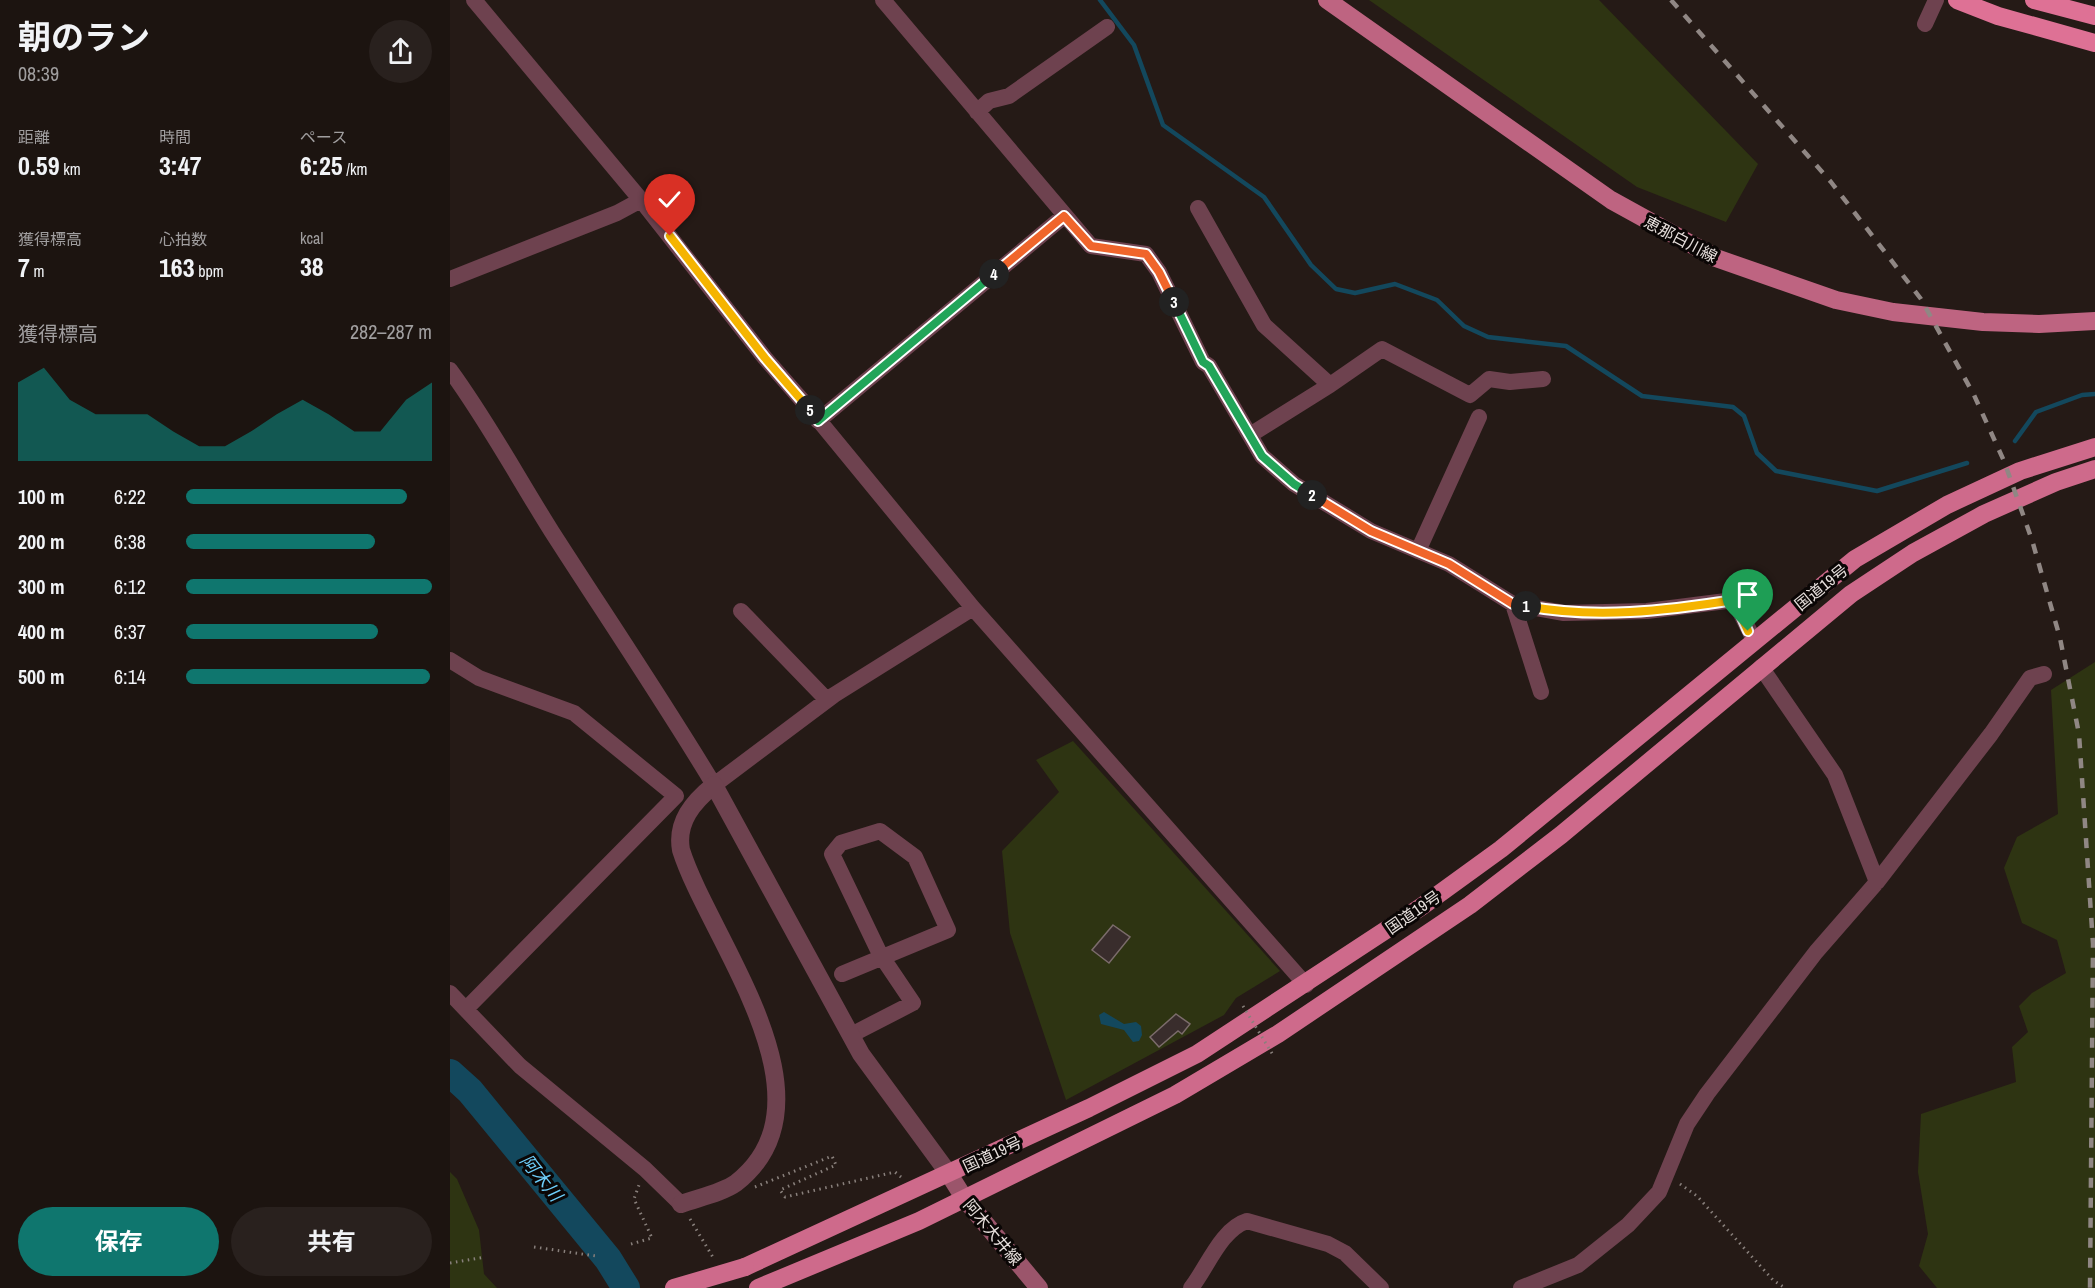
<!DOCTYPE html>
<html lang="ja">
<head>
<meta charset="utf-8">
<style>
  :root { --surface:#1c1410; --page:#29211e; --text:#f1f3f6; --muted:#a09e9f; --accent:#0f766e }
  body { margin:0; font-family:"Archivo Narrow","Noto Sans JP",sans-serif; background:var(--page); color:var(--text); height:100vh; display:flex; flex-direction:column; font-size:22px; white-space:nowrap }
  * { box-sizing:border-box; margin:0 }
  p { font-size:20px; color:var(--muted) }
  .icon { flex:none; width:33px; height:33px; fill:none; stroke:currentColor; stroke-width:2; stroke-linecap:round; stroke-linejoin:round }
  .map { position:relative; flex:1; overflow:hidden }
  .sheet { display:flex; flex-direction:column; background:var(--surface); width:450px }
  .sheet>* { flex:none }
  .pin { position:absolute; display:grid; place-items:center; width:51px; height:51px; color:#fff; margin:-62px -26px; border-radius:50% 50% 50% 0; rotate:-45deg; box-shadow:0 0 6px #0007 }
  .pin .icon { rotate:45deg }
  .km { position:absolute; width:30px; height:30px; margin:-15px; border-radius:50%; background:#222; color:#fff; font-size:16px; line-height:30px; text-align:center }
  .round { display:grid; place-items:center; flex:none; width:63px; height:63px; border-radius:32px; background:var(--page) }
  .overview { display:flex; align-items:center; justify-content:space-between; height:102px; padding:0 18px }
  h1 { font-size:33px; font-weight:700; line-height:45px }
  .metrics { display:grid; grid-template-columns:repeat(3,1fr); gap:9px; height:102px; padding:6px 18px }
  .metrics div { display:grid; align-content:center }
  .metrics b { font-size:26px; font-weight:700 }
  .metrics small { font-size:16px; font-weight:400 }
  .metrics p { font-size:16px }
  .chart { height:168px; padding:12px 18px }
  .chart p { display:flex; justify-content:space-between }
  .chart svg { width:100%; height:108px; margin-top:6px; fill:var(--accent); opacity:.7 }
  .cta { display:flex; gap:12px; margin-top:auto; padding:12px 18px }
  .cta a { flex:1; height:69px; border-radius:36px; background:var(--accent); color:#fff; font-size:24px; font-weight:700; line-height:69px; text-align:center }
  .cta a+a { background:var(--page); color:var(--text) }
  ul { padding:0 18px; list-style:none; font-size:20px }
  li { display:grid; grid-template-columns:96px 72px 1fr; align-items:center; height:45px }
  li i { height:15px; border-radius:8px; background:var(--accent) }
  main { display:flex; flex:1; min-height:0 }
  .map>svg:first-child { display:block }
</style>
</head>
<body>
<main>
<section class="sheet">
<div class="overview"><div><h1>朝のラン</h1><p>08:39</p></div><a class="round"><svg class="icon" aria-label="share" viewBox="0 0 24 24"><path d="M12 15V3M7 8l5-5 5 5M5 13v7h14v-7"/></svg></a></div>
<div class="metrics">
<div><p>距離</p><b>0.59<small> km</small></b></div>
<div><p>時間</p><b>3:47</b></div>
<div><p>ペース</p><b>6:25<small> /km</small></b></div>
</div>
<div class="metrics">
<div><p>獲得標高</p><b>7<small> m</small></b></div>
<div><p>心拍数</p><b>163<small> bpm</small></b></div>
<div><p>kcal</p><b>38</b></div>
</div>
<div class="chart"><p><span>獲得標高</span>282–287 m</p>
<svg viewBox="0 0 160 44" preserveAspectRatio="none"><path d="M0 44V12L10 6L20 19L30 25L40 25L50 25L60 32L70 38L80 38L90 32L100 25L110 19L120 25L130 32L140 32L150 19L160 12V44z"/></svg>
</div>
<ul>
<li><b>100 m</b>6:22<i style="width:90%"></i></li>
<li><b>200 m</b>6:38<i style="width:77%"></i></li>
<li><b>300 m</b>6:12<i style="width:100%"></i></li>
<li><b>400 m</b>6:37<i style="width:78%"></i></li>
<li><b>500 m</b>6:14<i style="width:99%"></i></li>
</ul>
<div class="cta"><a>保存</a><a>共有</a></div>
</section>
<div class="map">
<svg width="1645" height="1288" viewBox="0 0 1645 1288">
  <rect width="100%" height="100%" fill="#251a16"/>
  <path fill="#2e3412" d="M919 0H1149L1308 164 1276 222 1187 187Z
    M1645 662V1288H1487L1469 1266 1478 1234 1468 1172 1471 1114 1566 1082 1562 1047 1578 1032 1569 1006 1582 993 1616 973 1607 940 1572 923 1554 868 1567 837 1608 814 1601 690Z
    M623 741 830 971 786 998 774 1015 616 1100 560 933 552 851 609 792 586 760Z
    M0 1172 7 1179 29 1230 34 1274 47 1288H0Z"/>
  <path fill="#13485d" d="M654 1012 674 1024 686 1022 691 1026 692 1035 689 1041 683 1042 674 1030 651 1024 649 1015Z"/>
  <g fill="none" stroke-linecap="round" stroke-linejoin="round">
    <path stroke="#13485d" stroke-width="4.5" d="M650 0 684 45 713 125 814 197 861 265 886 289 905 293 945 284 987 300 1014 326 1038 337 1116 346 1192 396 1283 407 1294 416 1307 453 1326 471 1427 491 1517 463
      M1565 441 1586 412 1632 395 1645 394"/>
    <path stroke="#13485d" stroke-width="28" d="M0 1073 20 1091 158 1259 176 1288"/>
  </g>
  <path fill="#392d2c" stroke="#7b6c6b" stroke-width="1.5" d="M663 925 680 937 659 963 642 950Z
    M726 1014 740 1024 732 1034 728 1031 709 1047 700 1037Z"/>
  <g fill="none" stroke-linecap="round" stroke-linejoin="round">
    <path stroke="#89807c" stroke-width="3" stroke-dasharray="1.5 4.5" stroke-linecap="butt" d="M1230 1184 1247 1196 1323 1280 1335 1288
      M305 1187 382 1156 386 1165 330 1190 335 1197 445 1172 451 1177
      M240 1219 264 1259
      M181 1244 202 1238 184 1199 189 1185
      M84 1247 146 1256
      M0 1263 35 1257"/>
    <path stroke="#6e424f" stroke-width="16" d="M24 0 191 200 315 358 357 406 523 608 856 985
      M433 0 641 246 696 254 709 272 753 362 759 366 812 456 844 484 921 531 999 564 1063 604 1114 613 1197 611 1284 600 1304 640
      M1475 24 1486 0
      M527 112 539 101 559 96 657 27
      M748 208 814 325 880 385 932 349 1020 395 1039 379 1060 382 1093 379
      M0 279 167 213 191 200
      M0 370C38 422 68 478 102 532 156 616 212 699 264 785L384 695 523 608
      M368 421 614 216
      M800 435 880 385
      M968 551 1029 417
      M1063 604 1091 692
      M291 611 377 700
      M0 660 29 678 124 713 226 796 17 1008
      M1311 667 1385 775 1427 882
      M392 974 498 930 465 857 430 831 391 843 382 854 428 950 432 957 463 1003 401 1035
      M0 993 70 1066 195 1169 231 1204
      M741 1288C757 1268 771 1229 797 1221L878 1244 895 1253 931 1288
      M1071 1288 1128 1265 1178 1225 1209 1192 1237 1124 1257 1094 1366 952 1427 882 1541 734 1580 678 1594 674"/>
    <path stroke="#6e424f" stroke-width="18" d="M231 1204C247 1198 272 1193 286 1183 392 1100 259 939 231 850 226 822 243 802 264 785L411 1054 499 1174"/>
    <path stroke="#9b556b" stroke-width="18" d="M499 1174 514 1198 589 1288"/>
    <path stroke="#be6481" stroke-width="18" d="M877 0 1161 200 1266 258 1386 300 1443 312 1533 322 1589 324 1645 321"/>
    <path stroke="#ce6a8b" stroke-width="18" d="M295 1267 639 1108 747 1054 971 907 1051 849 1405 559 1497 505 1570 471 1645 447
      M308 1288 469 1221 725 1095 828 1034 1020 905 1111 835 1401 594 1463 553 1534 514 1606 482 1645 469"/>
    <path stroke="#de7195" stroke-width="18" d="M1507 0 1548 16 1645 43
      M1584 0 1645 16"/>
    <path stroke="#908784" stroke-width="4.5" stroke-dasharray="10 10" stroke-linecap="butt" d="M1221 0 1381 182 1471 299 1524 395 1554 461 1582 540 1610 638 1629 734 1643 944 1640 1288"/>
    <path stroke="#89807c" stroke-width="3" stroke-dasharray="1.5 4.5" stroke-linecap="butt" d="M793 1006 823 1055"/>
    <path stroke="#ce6a8b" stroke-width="18" d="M224 1288 295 1267"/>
  </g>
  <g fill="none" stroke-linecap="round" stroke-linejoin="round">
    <g stroke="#fff" stroke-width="12">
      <path id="split-1" d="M1076 606C1145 619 1215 611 1284 600L1298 631"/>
    </g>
    <g stroke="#fff" stroke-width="12">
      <path id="split-2" d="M862 495 921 531 999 564 1063 604 1076 606"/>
    </g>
    <g stroke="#fff" stroke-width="12">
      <path id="split-3" d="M724 302 753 362 759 366 812 456 844 484 862 495"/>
    </g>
    <g stroke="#fff" stroke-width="12">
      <path id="split-4" d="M544 274 614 216 641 246 696 254 709 272 724 302"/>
    </g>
    <g stroke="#fff" stroke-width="12">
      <path id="split-5" d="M360 410 368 421 544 274"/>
    </g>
    <g stroke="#fff" stroke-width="12">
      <path id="split-6" d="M220 236 315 358 360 410"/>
    </g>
    <use href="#split-1" stroke="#f5b400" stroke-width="8"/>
    <use href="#split-2" stroke="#f0652b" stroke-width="8"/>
    <use href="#split-3" stroke="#22a559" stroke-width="8"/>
    <use href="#split-4" stroke="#f0652b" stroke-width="8"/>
    <use href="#split-5" stroke="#22a559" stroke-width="8"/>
    <use href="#split-6" stroke="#f5b400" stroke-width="8"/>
  </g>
  <g text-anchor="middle" stroke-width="6" stroke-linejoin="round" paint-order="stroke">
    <g font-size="16" fill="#e6dfdc" stroke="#0a0605">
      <text transform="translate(1231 239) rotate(28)" y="6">恵那白川線</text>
      <text transform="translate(1371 587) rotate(-39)" y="6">国道19号</text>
      <text transform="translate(963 912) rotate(-35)" y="6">国道19号</text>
      <text transform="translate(542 1154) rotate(-25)" y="6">国道19号</text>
      <text transform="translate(543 1232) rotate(50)" y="6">阿木大井線</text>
    </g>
    <g font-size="18" font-style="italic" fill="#6dcefa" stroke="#0a0605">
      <text transform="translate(91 1178) rotate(51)" y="6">阿木川</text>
    </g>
  </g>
</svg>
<div class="pin" style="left:1298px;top:631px;background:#1e9e55"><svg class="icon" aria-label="arrive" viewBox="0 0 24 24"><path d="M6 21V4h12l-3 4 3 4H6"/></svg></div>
<div class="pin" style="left:220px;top:236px;background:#d93025"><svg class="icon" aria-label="check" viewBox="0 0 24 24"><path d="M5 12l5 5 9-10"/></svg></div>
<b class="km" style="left:1076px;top:606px">1</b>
<b class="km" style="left:862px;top:495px">2</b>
<b class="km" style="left:724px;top:302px">3</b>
<b class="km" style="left:544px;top:274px">4</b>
<b class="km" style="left:360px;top:410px">5</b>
</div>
</main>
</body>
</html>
